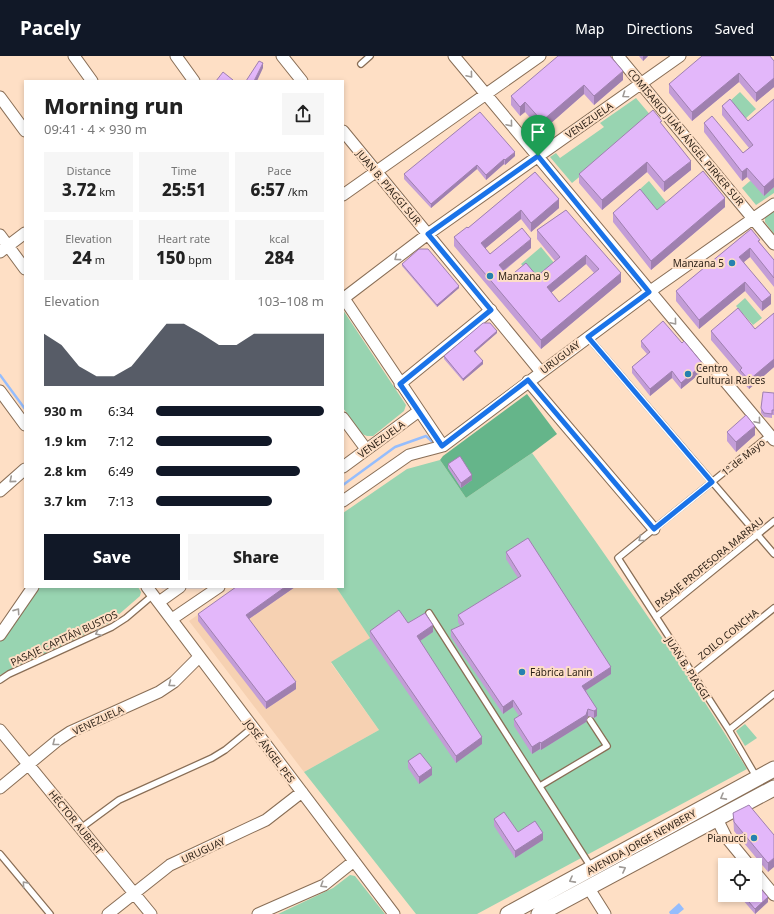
<!DOCTYPE html>
<html lang="en">
<head>
<meta charset="utf-8">
<style>
  :root { --surface:#fff; --page:#f6f6f6; --text:#222; --muted:#767676; --accent:#111827 }
  body { margin:0; font-family:"Noto Sans",sans-serif; background:var(--page); color:var(--text); height:100vh; display:flex; flex-direction:column; font-size:15px; white-space:nowrap }
  * { box-sizing:border-box; margin:0 }
  p { font-size:13px; color:var(--muted) }
  .icon { flex:none; width:22px; height:22px; fill:none; stroke:currentColor; stroke-width:2; stroke-linecap:round; stroke-linejoin:round }
  .map { position:relative; flex:1; overflow:hidden }
  .details { position:absolute; left:24px; top:24px; width:320px; height:508px; display:flex; flex-direction:column; background:var(--surface); border-radius:0px; box-shadow:0 2px 6px #0003 }
  .details>* { flex:none }
  .buttons { position:absolute; left:718px; top:802px; display:grid; gap:8px }
  .buttons a { display:grid; place-items:center; width:44px; height:44px; border-radius:0px; background:var(--surface); box-shadow:0 2px 6px #0003; font-size:20px }
  .pin { position:absolute; display:grid; place-items:center; width:34px; height:34px; color:#fff; margin:-41px -17px; border-radius:50% 50% 50% 0; rotate:-45deg; box-shadow:0 0 4px #0007 }
  .pin .icon { rotate:45deg }
  .round { display:grid; place-items:center; flex:none; width:42px; height:42px; border-radius:0px; background:var(--page) }
  .summary { display:flex; align-items:center; justify-content:space-between; height:68px; padding:0 20px }
  h1 { font-size:22px; font-weight:800; line-height:30px }
  .figures { display:grid; grid-template-columns:repeat(3,1fr); gap:6px; height:68px; padding:4px 20px }
  .figures div { display:grid; align-content:center; border-radius:0px; background:var(--page); text-align:center }
  .figures b { font-size:17px; font-weight:800 }
  .figures small { font-size:11px; font-weight:400 }
  .figures p { font-size:11px }
  .chart { height:112px; padding:8px 20px }
  .chart p { display:flex; justify-content:space-between }
  .chart svg { width:100%; height:72px; margin-top:4px; fill:var(--accent); opacity:.7 }
  .button { display:flex; gap:8px; margin-top:auto; padding:8px 20px }
  .button a { flex:1; height:46px; border-radius:0px; background:var(--accent); color:#fff; font-size:16px; font-weight:800; line-height:46px; text-align:center }
  .button a+a { background:var(--page); color:var(--text) }
  ul { padding:0 20px; list-style:none; font-size:13px }
  li { display:grid; grid-template-columns:64px 48px 1fr; align-items:center; height:30px }
  li i { height:10px; border-radius:5px; background:var(--accent) }
  header { display:flex; align-items:center; gap:24px; box-sizing:border-box; height:56px; padding:0 20px; background:var(--accent); color:#fff }
  header strong { font-size:19px }
  nav { display:flex; gap:22px; margin-inline-start:auto; font-size:14px }
  .map>svg:first-child { display:block }
</style>
</head>
<body>
<header>
<strong>Pacely</strong>
<nav><a>Map</a><a>Directions</a><a>Saved</a></nav>
</header>
<div class="map">
<svg width="774" height="858" viewBox="0 0 774 858">
  <rect width="100%" height="100%" fill="#fedfc5"/>
  <path fill="#f6d1b2" d="M237 531H336L370 582 331 607 379 674 304 716 189 565Z"/>
  <path fill="#98d4b1" d="M740 36 756 53 745 63 730 45Z
    M636 42 652 61 572 127 550 101 556 97 560 102 604 71 600 67Z
    M649 125 666 146 657 154 639 134Z
    M750 125 774 131V137L756 149 742 132Z
    M774 155V178L765 166V161Z
    M541 191 555 208 536 225 521 208Z
    M745 242 762 262 753 269 736 250Z
    M343 254 406 349 404 355 373 380H367L362 378 343 352Z
    M532 397C607 500 680 604 747 713L477 858H416L304 716 379 674 331 606 370 582 336 531H343V457L407 413 440 404 466 442Z
    M37 531H138L141 536 140 540 109 567 0 619V585Z
    M745 668 757 682 745 690 736 675Z
    M350 819 355 820 385 858H278L333 832Z"/>
  <path fill="#65b58a" d="M527 338 557 378 532 397 466 442 440 404 443 400Z"/>
  <path fill="#95bdfd" d="M679 847 684 853 678 858H670L669 856Z"/>
  <g fill="none" stroke-linecap="round" stroke-linejoin="round">
    <path stroke="#95bdfd" stroke-width="2.5" d="M0 319 25 353
      M343 429 395 391 426 380 434 387
      M162 531H172
      M183 531H202"/>
    <g stroke="#896e56" stroke-width="8">
      <path id="service" d="M361 8 370 0
        M588 281 774 498
        M429 557 591 811
        M656 561 774 465
        M692 618 774 552
        M0 624 9 618 112 571 126 562 153 539
        M729 674 774 638
        M757 722 729 674 618 502 770 379
        M540 730 607 690 590 664
        M81 772 119 744 212 702 225 694 253 671
        M0 798 50 858"/>
    </g>
    <g stroke="#896e56" stroke-width="13">
      <path id="minor" d="M74 0 92 25
        M176 0 194 25
        M282 0 302 25
        M454 0 774 384
        M618 0 774 188
        M0 41 25 75
        M343 75 541 316
        M343 139 540 0
        M0 179 25 213
        M0 196 25 177
        M343 241 443 390
        M344 242 428 178 680 0
        M528 325 654 473
        M400 328 491 254
        M0 335 25 369
        M343 362 366 393
        M343 411 419 355
        M0 435 25 413
        M343 445 409 399 443 390 649 236 774 148
        M147 531 394 858
        M159 546 180 531
        M172 563 219 531
        M0 579 33 531
        M0 674 151 858
        M0 732 58 684 70 676 159 636 174 626 199 601
        M717 763 726 781 749 809
        M755 816 774 839
        M588 831 605 858
        M108 858 170 809 266 764 302 736
        M258 858 324 829 354 805"/>
    </g>
    <g stroke="#896e56" stroke-width="17">
      <path id="secondary" d="M508 858 774 713
        M539 858 774 732"/>
    </g>
    <use href="#service" stroke="#fff" stroke-width="5.5"/>
    <use href="#minor" stroke="#fff" stroke-width="11"/>
    <use href="#secondary" stroke="#fff" stroke-width="15"/>
  </g>
  <path fill="#c39dd7" fill-rule="evenodd" d="M639 0H648L643 5Z
    M774 5V31L756 46 739 26 692 65 669 37V28Z
    M623 24 594 49 584 38 542 75 525 56 520 60 511 49V40Z
    M774 43V131L764 140 747 121 742 125 704 76V67L743 97 749 92 722 59V50L748 65Z
    M662 69 691 114 664 136 647 116 602 154 579 127V118Z
    M515 100 505 109 504 108 486 124 477 113 431 152 404 123V118Z
    M535 116 559 152 531 176 521 163 485 192 490 198 531 192 504 215 509 221 537 220 555 205 537 183V174L566 154 621 226 541 293 454 190V181L468 172ZM586 208 594 217 559 246 551 237Z
    M725 151 651 214 613 166V157Z
    M751 173 760 187 774 204V231L750 201 744 206 771 248 762 255 745 235 699 273 676 245V235Z
    M402 208 459 232 437 251 402 210Z
    M774 257V311L749 333 740 323V318L711 284V275L755 273Z
    M497 277 475 296 483 308 463 325 444 303V300Z
    M641 285 703 315 681 333 672 322 650 340 632 317V311L647 298 641 291Z
    M774 337V359H772V362L764 361 761 357V352Z
    M727 376 755 379 736 396 727 385Z
    M448 408 472 424 461 432 448 412Z
    M506 496 611 618 586 634 597 660 594 662 588 660 586 666 541 694 540 693 532 698 514 670V663L519 660 513 651 503 658 451 581V574L460 570 458 566V559L518 522 506 503Z
    M295 531 249 563 296 633 266 653 198 565V558Z
    M408 567 433 576 420 585 482 688 456 707 370 582V575Z
    M408 705 432 719 419 728 408 712Z
    M733 757 774 779 768 816 734 775Z
    M494 763 518 776 543 784 515 802 494 770Z
    M742 839H755L768 846 755 858 742 843Z"/>
  <path fill="#9f80af" d="M643 0H648L643 5Z
    M263 7V12L257 25H254Z
    M623 15V24L594 49V40Z
    M739 17V26L692 65V56Z
    M774 22V31L756 46V37Z
    M584 29V38L542 75V65Z
    M525 46V56L520 60V51Z
    M515 96V100L505 109V104Z
    M504 103V108L486 124V119Z
    M691 105V114L664 136V126Z
    M647 106V116L602 154V144Z
    M477 109V113L431 152V148Z
    M747 112V121L742 125V116Z
    M774 122V131L764 140V131Z
    M725 142V151L651 214V205Z
    M559 143V152L531 176V167Z
    M521 154V163L481 196V187Z
    M531 183V192L499 218V209Z
    M750 192V201L739 210V201Z
    M586 199V208L547 240V231Z
    M621 217V226L541 293V284Z
    M745 226V235L699 273V264Z
    M459 230V232L437 251V249Z
    M771 239V248L762 255V246Z
    M497 275V277L474 297V295Z
    M774 303V311L749 333V324Z
    M483 305V308L463 325V323Z
    M703 308V315L681 333V327Z
    M672 315V322L650 340V333Z
    M755 370V379L736 396V386Z
    M472 419V424L461 432V427Z
    M285 531H295L246 565V559Z
    M433 569V576L417 587V580Z
    M611 611V618L582 637V630Z
    M296 626V633L266 653V646Z
    M513 644V651L503 658V651Z
    M588 653V660L586 666 541 694V687Z
    M597 653V660L594 662V655Z
    M482 681V688L456 707V700Z
    M540 686V693L532 698V691Z
    M432 712V719L419 728V721Z
    M543 777V784L515 802V795Z
    M774 802V811L768 816V807Z
    M768 841V846L755 858V853Z"/>
  <path fill="#e3b7fa" stroke="#9f80af" fill-rule="evenodd" d="M558 0H610L623 15 594 40 584 29 542 65 525 46 520 51 511 40Z
    M702 0H770L774 5V22L756 37 739 17 692 56 669 28Z
    M259 5 263 7 254 25H246Z
    M223 16 233 24V25H216Z
    M730 43 748 65 774 43V122L764 131 747 112 742 116 704 67 712 60 743 97 753 89 722 50Z
    M653 54 662 65 660 66 691 105 664 126 647 106 602 144 579 118Z
    M480 56 515 96 505 104 504 103 486 119 477 109 431 148 404 118Z
    M703 115 725 142 651 205 613 157 640 133 657 154Z
    M535 116 559 143 531 167 521 154 481 187 490 198 522 172 531 183 499 209 509 221 526 207 537 220 560 201 537 174 566 154 621 217 541 284 454 181 467 171 468 172ZM586 199 599 213 559 246 547 231Z
    M751 173 760 184 758 185 774 204V222L750 192 739 201 771 239 762 246 745 226 699 264 676 235Z
    M419 193H428L459 230 437 249 402 208Z
    M738 252 755 273 774 257V303L749 324 740 314 742 312 711 275Z
    M663 265 682 287 684 285 703 308 681 327 672 315 650 333 632 311 650 296 641 285Z
    M483 267H490L497 275 474 295 483 305 463 323 444 300Z
    M763 336 774 337V354H772V358L764 357 761 352Z
    M746 359 755 370 736 386 727 376Z
    M460 400 472 419 461 427 448 408Z
    M528 482 611 611 582 630 597 653 594 655 588 653 586 659 541 687 540 686 532 691 514 663 522 658 513 644 503 651 451 574 464 568 458 559 521 520 506 496Z
    M236 531H285L246 559 296 626 266 646 198 558Z
    M399 554 408 567 425 557 433 569 417 580 482 681 456 700 370 575Z
    M420 697 432 712 419 721 408 705Z
    M749 749 774 779V802L768 807 734 766 733 757Z
    M504 756 518 776 535 765 543 777 515 795 494 763Z
    M755 826 768 841 755 853 743 839H755Z"/>
  <defs><path id="oneway-chevron" d="M-2-3.5L2.5 0L-2 3.5" fill="none" stroke-width="1.6" stroke-linecap="round" stroke-linejoin="round"/></defs>
  <g stroke="#9f9a96">
    <use href="#oneway-chevron" transform="translate(470 19) rotate(50)"/>
    <use href="#oneway-chevron" transform="translate(625 39) rotate(145)"/>
    <use href="#oneway-chevron" transform="translate(510 68) rotate(50)"/>
    <use href="#oneway-chevron" transform="translate(397 202) rotate(143)"/>
    <use href="#oneway-chevron" transform="translate(674 266) rotate(50)"/>
    <use href="#oneway-chevron" transform="translate(758 365) rotate(50)"/>
    <use href="#oneway-chevron" transform="translate(12 424) rotate(140)"/>
    <use href="#oneway-chevron" transform="translate(641 483) rotate(141)"/>
    <use href="#oneway-chevron" transform="translate(17 555) rotate(-55)"/>
    <use href="#oneway-chevron" transform="translate(98 577) rotate(155)"/>
    <use href="#oneway-chevron" transform="translate(171 628) rotate(143)"/>
    <use href="#oneway-chevron" transform="translate(55 687) rotate(142)"/>
    <use href="#oneway-chevron" transform="translate(723 741) rotate(151)"/>
    <use href="#oneway-chevron" transform="translate(623 813) rotate(-28)"/>
    <use href="#oneway-chevron" transform="translate(572 824) rotate(152)"/>
    <use href="#oneway-chevron" transform="translate(25 828) rotate(-130)"/>
    <use href="#oneway-chevron" transform="translate(323 829) rotate(148)"/>
  </g>
  <g fill="none" stroke-linecap="round" stroke-linejoin="round">
    <g stroke="#fff" stroke-width="8">
      <path id="route" d="M538 100 649 236 588 281 712 426 654 473 528 324 442 390 400 328 491 254 428 178Z"/>
    </g>
    <use href="#route" stroke="#1a73e8" stroke-width="5"/>
  </g>
  <g fill="#2681af" stroke="#fedfc5" stroke-width="1.5">
    <circle cx="732" cy="207" r="4"/>
    <circle cx="490" cy="220" r="4"/>
    <circle cx="688" cy="318" r="4"/>
    <circle cx="522" cy="616" r="4"/>
    <circle cx="754" cy="782" r="4"/>
  </g>
  <g text-anchor="middle" stroke-width="4" stroke-linejoin="round" paint-order="stroke">
    <g font-size="10" fill="#2a1f15" stroke="#fedfc5">
      <text transform="translate(589 64) rotate(-35)" y="4">VENEZUELA</text>
      <text transform="translate(686 81) rotate(50)" y="4">COMISARIO JUÁN ÁNGEL PIRKER SUR</text>
      <text transform="translate(389 131) rotate(50)" y="4">JUAN B. PIAGGI SUR</text>
      <text transform="translate(560 301) rotate(-37)" y="4">URUGUAY</text>
      <text transform="translate(381 383) rotate(-36)" y="4">VENEZUELA</text>
      <text transform="translate(743 401) rotate(-39)" y="4">1º de Mayo</text>
      <text transform="translate(709 506) rotate(-39)" y="4">PASAJE PROFESORA MARRAU</text>
      <text transform="translate(728 578) rotate(-39)" y="4">ZOILO CONCHA</text>
      <text transform="translate(64 582) rotate(-25)" y="4">PASAJE CAPITÁN BUSTOS</text>
      <text transform="translate(688 612) rotate(57)" y="4">JUAN B. PIAGGI</text>
      <text transform="translate(98 664) rotate(-25)" y="4">VENEZUELA</text>
      <text transform="translate(270 695) rotate(53)" y="4">JOSÉ ÁNGEL PES</text>
      <text transform="translate(76 766) rotate(51)" y="4">HÉCTOR AUBERT</text>
      <text transform="translate(641 786) rotate(-29)" y="4">AVENIDA JORGE NEWBERY</text>
      <text transform="translate(203 794) rotate(-25)" y="4">URUGUAY</text>
    </g>
    <g font-size="10" fill="#2a1f15" stroke="#fedfc5" text-anchor="start">
      <text x="724" y="211" text-anchor="end">Manzana 5</text>
      <text x="498" y="224">Manzana 9</text>
      <text x="696" y="316">Centro<tspan x="696" dy="12">Cultural Raíces</tspan></text>
      <text x="530" y="620">Fábrica Lanin</text>
      <text x="746" y="786" text-anchor="end">Pianucci</text>
    </g>
  </g>
</svg>
<div class="buttons">
<a><svg class="icon" aria-label="locate" viewBox="0 0 24 24"><circle cx="12" cy="12" r="6"/><path d="M12 2v4M12 18v4M2 12h4M18 12h4"/></svg></a>
</div>
<div class="pin" style="left:538px;top:100px;background:#1e9e55"><svg class="icon" aria-label="arrive" viewBox="0 0 24 24"><path d="M6 21V4h12l-3 4 3 4H6"/></svg></div>
<section class="details">
<div class="summary"><div><h1>Morning run</h1><p>09:41 · 4 × 930 m</p></div><a class="round"><svg class="icon" aria-label="share" viewBox="0 0 24 24"><path d="M12 15V3M7 8l5-5 5 5M5 13v7h14v-7"/></svg></a></div>
<div class="figures">
<div><p>Distance</p><b>3.72<small> km</small></b></div>
<div><p>Time</p><b>25:51</b></div>
<div><p>Pace</p><b>6:57<small> /km</small></b></div>
</div>
<div class="figures">
<div><p>Elevation</p><b>24<small> m</small></b></div>
<div><p>Heart rate</p><b>150<small> bpm</small></b></div>
<div><p>kcal</p><b>284</b></div>
</div>
<div class="chart"><p><span>Elevation</span>103–108 m</p>
<svg viewBox="0 0 160 44" preserveAspectRatio="none"><path d="M0 44V12L10 19L20 32L30 38L40 38L50 32L60 19L70 6L80 6L90 12L100 19L110 19L120 12L130 12L140 12L150 12L160 12V44z"/></svg>
</div>
<ul>
<li><b>930 m</b>6:34<i style="width:100%"></i></li>
<li><b>1.9 km</b>7:12<i style="width:69%"></i></li>
<li><b>2.8 km</b>6:49<i style="width:86%"></i></li>
<li><b>3.7 km</b>7:13<i style="width:69%"></i></li>
</ul>
<div class="button"><a>Save</a><a>Share</a></div>
</section>
</div>
</body>
</html>
